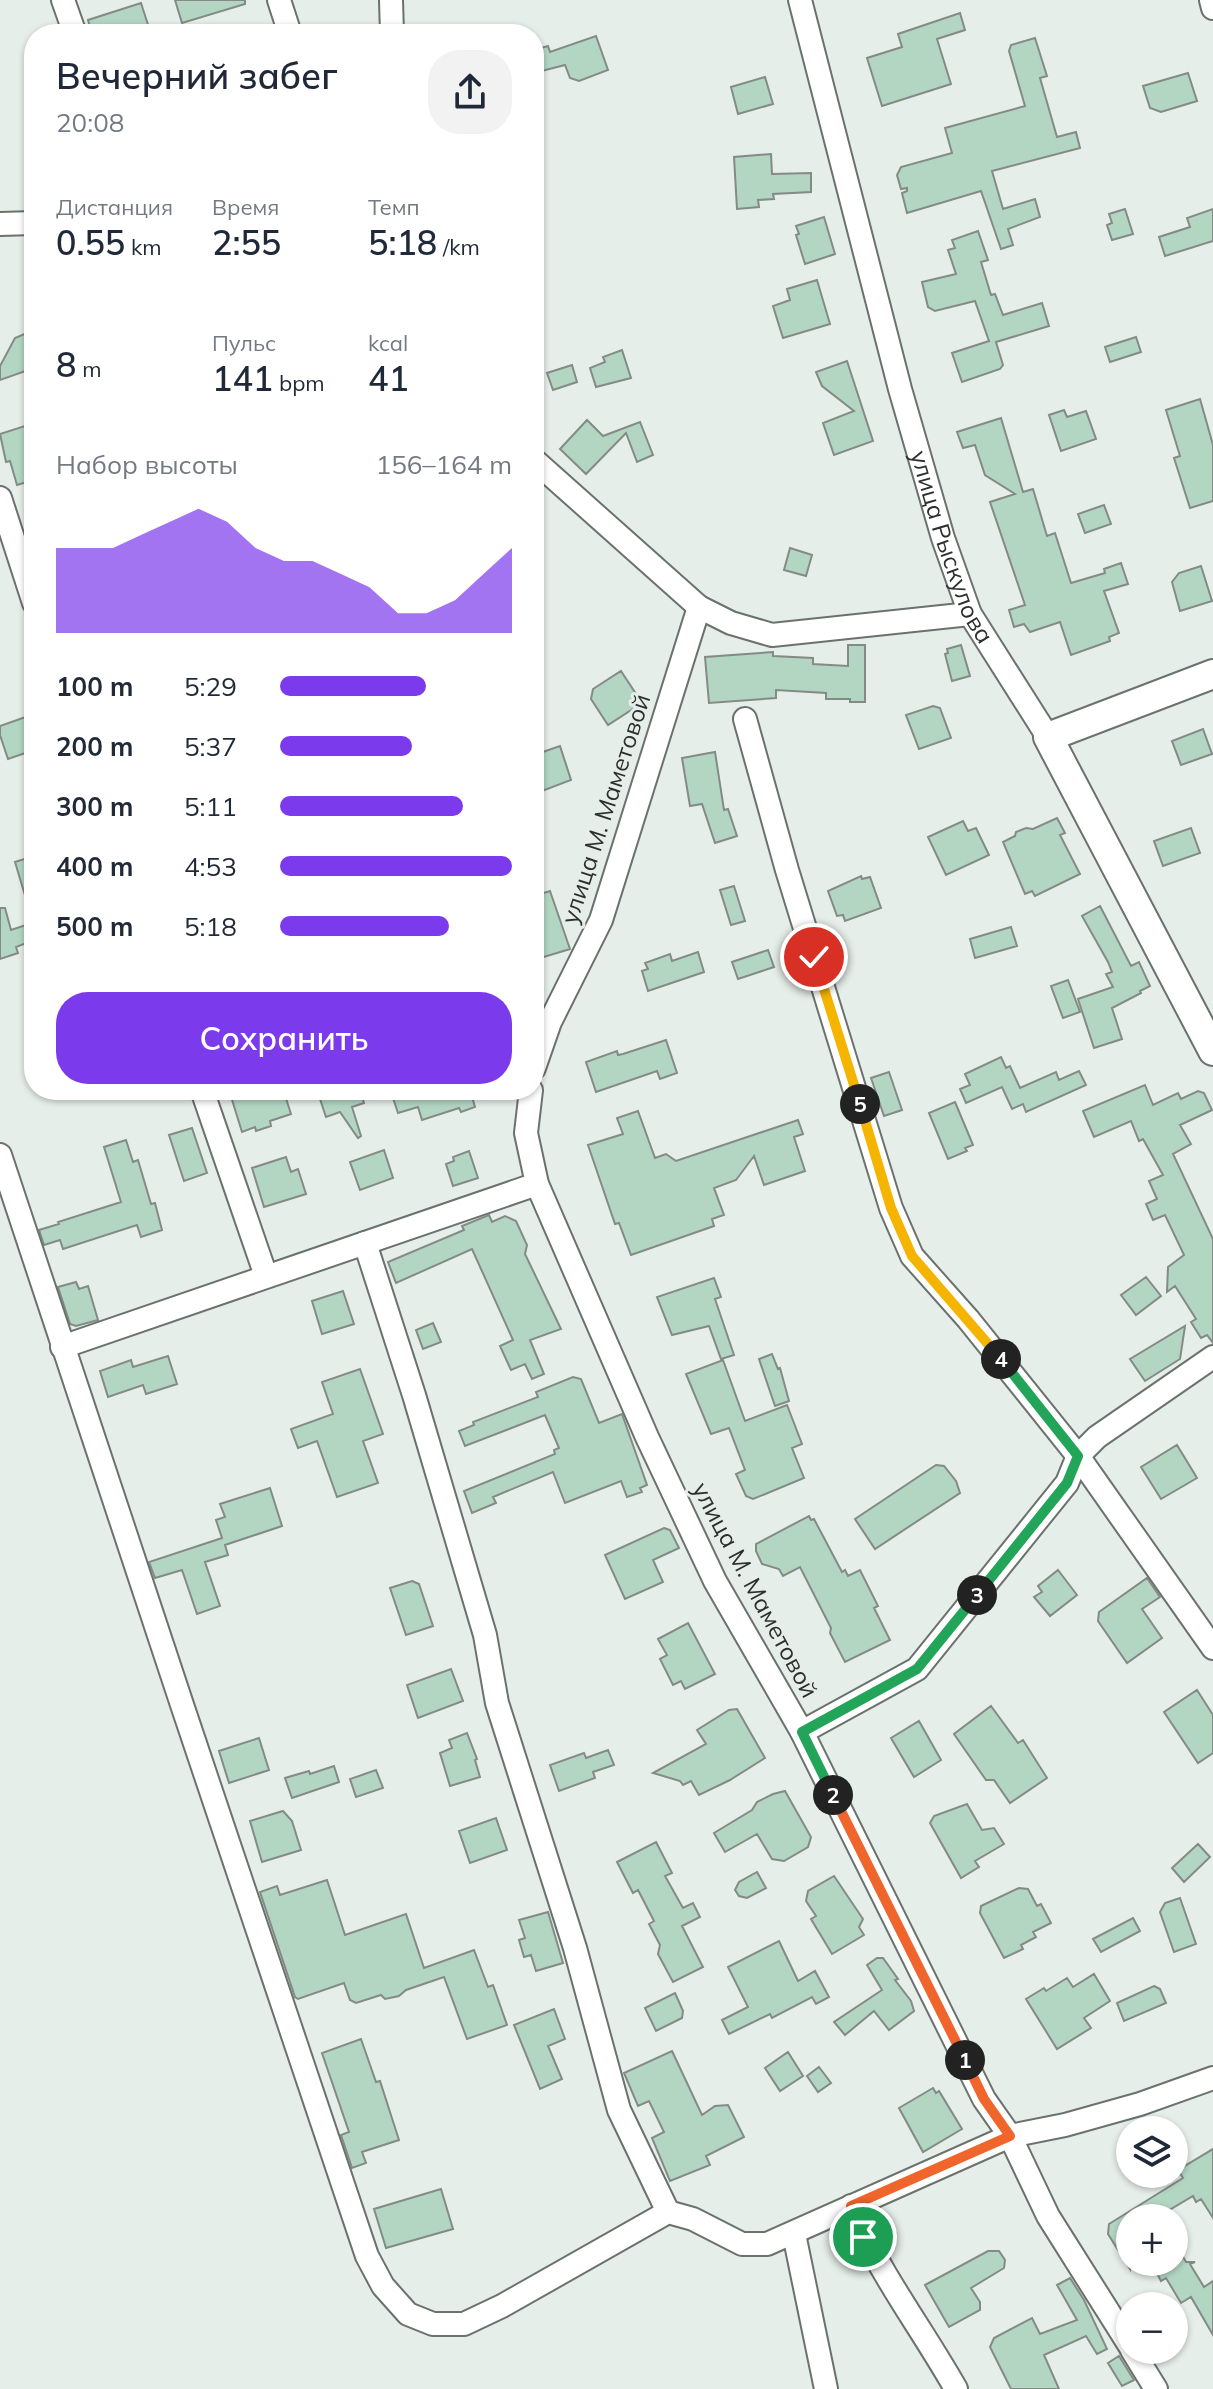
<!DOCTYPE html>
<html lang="ru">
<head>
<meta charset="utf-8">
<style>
  :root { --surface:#fff; --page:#f2f2f3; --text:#1f2937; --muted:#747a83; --accent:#7c3aed }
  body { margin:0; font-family:Mulish,sans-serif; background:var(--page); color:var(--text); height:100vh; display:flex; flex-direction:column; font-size:30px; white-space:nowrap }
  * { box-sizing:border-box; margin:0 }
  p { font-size:26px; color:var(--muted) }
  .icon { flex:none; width:44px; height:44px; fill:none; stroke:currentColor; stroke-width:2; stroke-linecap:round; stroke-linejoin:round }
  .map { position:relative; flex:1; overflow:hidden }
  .drawer { position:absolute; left:24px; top:24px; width:520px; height:1076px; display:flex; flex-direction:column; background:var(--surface); border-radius:32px; box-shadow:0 2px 6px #0004 }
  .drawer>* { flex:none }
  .tools { position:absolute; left:1116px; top:2116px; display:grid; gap:16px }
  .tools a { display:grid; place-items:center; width:72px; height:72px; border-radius:50%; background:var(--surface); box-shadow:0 2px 6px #0004; font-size:40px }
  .pin { position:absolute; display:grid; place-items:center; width:68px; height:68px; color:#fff; margin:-34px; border:4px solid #fff; border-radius:50%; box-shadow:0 2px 8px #0007 }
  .km { position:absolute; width:40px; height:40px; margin:-20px; border-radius:50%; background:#222; color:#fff; font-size:22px; line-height:40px; text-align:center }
  .round { display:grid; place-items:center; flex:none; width:84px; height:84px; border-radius:32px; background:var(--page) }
  .summary { display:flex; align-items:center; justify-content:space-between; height:136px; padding:0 32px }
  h1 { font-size:36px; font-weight:600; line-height:60px }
  .figures { display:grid; grid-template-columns:repeat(3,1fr); gap:12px; height:136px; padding:8px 32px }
  .figures div { display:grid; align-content:center }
  .figures b { font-size:34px; font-weight:600 }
  .figures small { font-size:22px; font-weight:400 }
  .figures p { font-size:22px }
  .chart { height:224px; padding:16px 32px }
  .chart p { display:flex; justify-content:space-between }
  .chart svg { width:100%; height:144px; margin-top:8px; fill:var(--accent); opacity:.7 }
  .primary-button { display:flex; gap:16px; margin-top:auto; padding:16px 32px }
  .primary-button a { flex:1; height:92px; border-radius:32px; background:var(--accent); color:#fff; font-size:32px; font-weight:600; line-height:92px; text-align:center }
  ul { padding:0 32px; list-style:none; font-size:26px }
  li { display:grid; grid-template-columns:128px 96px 1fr; align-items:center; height:60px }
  li i { height:20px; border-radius:10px; background:var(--accent) }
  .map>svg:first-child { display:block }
</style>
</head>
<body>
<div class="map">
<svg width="1213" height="2389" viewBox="0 0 1213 2389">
  <rect width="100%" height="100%" fill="#e6eee9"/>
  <path fill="#b3d6c3" stroke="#848b87" stroke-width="2" d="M175 0H245V4L182 23Z
    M141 3 151 34H92L88 20Z
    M960 13 965 30 937 39 951 84 882 106 867 58 902 47 898 34Z
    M596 36 608 70 579 81 570 78 565 65 534 73V50L548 46 550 52Z
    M1035 38 1047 76 1040 78 1057 137 1076 132 1080 148 992 171 1003 209 1035 199 1040 217 1008 229 1013 245 1001 249 981 191 907 213 902 193 907 191V188L901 189 897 175 901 167 952 153 945 128 1025 106 1009 51 1011 45Z
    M1188 73 1197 101 1161 112 1150 108 1143 86Z
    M765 77 773 104 738 114 731 87Z
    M771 154 772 174 811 173V192L773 194 774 199 758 200 759 207 737 209 734 157Z
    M1125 209 1133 234 1112 240 1107 225 1112 223 1109 214Z
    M1213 209V241L1165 256 1159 237 1190 227 1187 218Z
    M824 217 835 254 805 264 796 235 799 234 796 226Z
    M978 231 988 260 981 262 991 295 995 294 1003 315 1042 303 1049 326 996 342 1003 365 1000 369 962 382 952 353 989 341 975 301 935 311 928 307 922 282 956 274 948 250 955 248 952 240Z
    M817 280 830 324 783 338 773 306 790 300 787 289Z
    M34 330V368L0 380V366L15 338Z
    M1136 337 1141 352 1110 362 1105 347Z
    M622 350 631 378 596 387 590 368 605 362 603 357Z
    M847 361 873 441 834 455 823 423 854 411 822 386 816 372Z
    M572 365 577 382 553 390 547 373Z
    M1200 399 1213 445V501L1190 508 1174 458 1180 456 1166 410Z
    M1064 410 1067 417 1086 411 1096 439 1061 451 1049 415Z
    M1001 418 1023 492 1033 489 1047 536 1055 533 1071 583 1105 573 1104 569 1121 563 1128 584 1104 591 1119 633 1109 637 1110 641 1071 655 1060 622 1030 632 1024 624 1014 627 1009 610 1025 605 990 502 1015 494 985 475 975 445 963 448 957 432Z
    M587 420 603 436 640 422 653 455 637 462 626 433 586 474 560 449Z
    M34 423V480L17 485 10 461 6 462 0 434Z
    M1104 505 1111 524 1085 533 1078 514Z
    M790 548 812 555 806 576 784 570Z
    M1201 566 1212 601 1180 611 1172 582 1179 573Z
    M848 645H865V702H850V699H826V693L776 690V698L709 703 705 657 773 652V656L813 658V664L848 666Z
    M961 645 970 676 952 681 945 654 948 653 947 649Z
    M621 671 642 703 608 725 591 699 593 689Z
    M933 706 940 708 951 738 919 749 906 715Z
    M34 714V750L8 759 0 735V726Z
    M1203 729 1212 754 1181 765 1172 741Z
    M560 746 571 780 542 791 535 788 534 755Z
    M715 752 724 810 728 809 737 836 715 843 702 804 690 806 682 758Z
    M1057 818 1065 833 1060 835 1080 874 1035 896 1032 891 1025 894 1003 842 1015 836 1016 832 1026 828 1033 829Z
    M963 821 968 831 976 828 989 855 946 875 928 837Z
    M1191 828 1200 853 1163 866 1154 841Z
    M34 856V911L30 912 15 862Z
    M861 876 862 879 870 877 881 908 845 921 843 915 837 916 828 891Z
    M734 886 745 921 731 925 720 890Z
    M550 891 570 949 534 960V896Z
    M1100 906 1131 966 1139 962 1150 986 1140 991 1141 993 1112 1008 1122 1039 1094 1048 1078 999 1113 987 1106 974 1112 972 1108 962 1082 916Z
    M0 908H5L11 930 29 924 34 940 16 947 18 953 0 959Z
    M1011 927 1017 946 975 958 970 939Z
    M768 950 774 967 738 979 732 962Z
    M698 952 704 972 648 991 642 971 648 969 645 963 670 954 672 961Z
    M1068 980 1080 1012 1063 1018 1051 986Z
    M666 1040 677 1073 660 1079 657 1071 596 1092 586 1062 617 1051 618 1055 623 1054Z
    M1001 1057 1006 1068 1010 1066 1020 1088 1056 1072 1059 1080 1079 1071 1086 1085 1026 1112 1023 1104 1012 1109 1002 1087 966 1103 960 1089 970 1085 965 1074Z
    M889 1072 902 1110 884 1116 871 1078Z
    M1145 1085 1153 1105 1178 1093 1181 1099 1198 1091 1204 1093 1212 1110 1180 1125 1191 1144 1173 1154 1213 1239V1343L1207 1335 1201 1338 1191 1322 1196 1319 1175 1286 1167 1292 1168 1267 1184 1255 1165 1215 1153 1220 1146 1204 1157 1199 1149 1181 1163 1175 1143 1139 1139 1141 1131 1121 1094 1137 1083 1111Z
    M229 1090 284 1092 291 1114 270 1121 271 1126 256 1131 255 1127 242 1132Z
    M317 1090H360L364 1103 352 1107 361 1136 358 1138 340 1112 326 1117Z
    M420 1090H470L475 1107 461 1112 459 1108 422 1120 418 1107 398 1113 393 1098Z
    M955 1102 973 1145 965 1148 967 1151 948 1159 929 1113Z
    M638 1111 655 1158 666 1154 676 1161 798 1120 803 1134 794 1137 805 1171 764 1185 754 1156 736 1180 714 1188 724 1215 712 1219 714 1226 631 1255 619 1223 615 1224 588 1145 623 1134 617 1118Z
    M192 1128 207 1173 184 1181 169 1135Z
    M126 1140 133 1162 138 1160 151 1204 155 1203 162 1230 141 1237 137 1225 63 1249 60 1240 44 1245 39 1230 59 1224 58 1222 121 1202 104 1147Z
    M384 1150 393 1178 360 1190 350 1162Z
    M469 1151 478 1178 453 1186 446 1164 454 1161 453 1157Z
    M286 1157 291 1172 298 1169 306 1194 264 1207 252 1168Z
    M489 1215 492 1222 505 1216 516 1221 527 1245 525 1254 561 1329 530 1340 544 1374 532 1379 525 1364 511 1370 500 1346 513 1340 472 1249 396 1283 388 1262 464 1230 462 1226Z
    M1146 1277 1161 1296 1136 1315 1121 1295Z
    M714 1278 721 1297 715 1299 734 1355 721 1359 709 1326 672 1335 657 1297Z
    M76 1282 79 1289 88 1286 98 1320 76 1326 70 1324 58 1287Z
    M343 1291 354 1324 322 1334 312 1301Z
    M433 1323 441 1342 423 1349 416 1330Z
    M1185 1326 1180 1359 1145 1381 1130 1359Z
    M772 1354 778 1369 780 1368 789 1401 775 1406 759 1359Z
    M168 1356 177 1384 146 1394 143 1385 108 1397 100 1371 131 1360 133 1367Z
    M723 1360 745 1421 787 1405 802 1444 792 1448 804 1478 753 1499 746 1496 736 1474 745 1470 729 1428 711 1434 686 1374Z
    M360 1369 383 1434 363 1441 378 1483 337 1497 317 1441 298 1448 291 1429 333 1414 322 1382Z
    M573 1377 581 1379 599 1423 622 1414 647 1485 640 1488 642 1492 627 1497 621 1481 565 1503 553 1472 493 1497 496 1503 472 1513 464 1491 555 1454 554 1450 559 1448 545 1415 465 1446 459 1431 474 1425 473 1422 538 1397 536 1392Z
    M1177 1445 1197 1478 1161 1499 1141 1467Z
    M936 1465 944 1466 956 1481 960 1493 875 1549 855 1519Z
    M270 1488 282 1526 225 1545 228 1555 205 1562 220 1606 197 1614 182 1570 155 1578 149 1562 222 1538 216 1520 225 1517 220 1504Z
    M809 1516 811 1520 814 1519 842 1572 845 1570 848 1576 860 1570 878 1606 874 1608 890 1640 845 1662 830 1633 831 1628 800 1567 783 1576 779 1569 762 1564 756 1551V1544Z
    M664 1528 670 1530 679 1548 653 1560 663 1582 625 1599 605 1555Z
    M1058 1570 1077 1595 1050 1616 1034 1597 1042 1592 1038 1586Z
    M1147 1578 1160 1597 1142 1609 1162 1638 1127 1663 1098 1621 1099 1612Z
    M412 1581 419 1584 433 1626 406 1635 390 1588Z
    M688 1623 715 1674 685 1689 681 1681 673 1685 660 1659 667 1655 658 1639Z
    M451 1669 463 1701 418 1718 407 1685Z
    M1197 1690 1213 1715V1753L1198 1763 1164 1712Z
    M991 1706 1018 1743 1023 1740 1047 1778 1010 1803 994 1780H986L954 1734Z
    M737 1709 765 1758 730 1780 699 1795 691 1781 683 1785 680 1781 653 1773 706 1744 697 1730 729 1710Z
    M919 1721 941 1760 914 1777 891 1738Z
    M467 1733 477 1759 475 1760 480 1777 450 1786 440 1753 452 1748 449 1740Z
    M259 1738 269 1770 229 1783 219 1751Z
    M608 1750 614 1765 593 1772 595 1778 559 1791 550 1765 584 1753 586 1758Z
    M334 1766 339 1782 292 1798 285 1778 309 1771 310 1774Z
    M376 1770 383 1788 356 1797 350 1779Z
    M785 1791 811 1837 808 1847 784 1861 772 1859 757 1834 725 1852 714 1833 752 1810 757 1802 773 1794Z
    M967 1804 982 1830 994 1828 1004 1844 975 1861 979 1867 961 1878 930 1823 934 1816Z
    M283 1811 292 1821 301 1850 262 1862 250 1821Z
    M496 1818 507 1850 470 1863 459 1831Z
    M656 1842 672 1873 665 1876 683 1908 693 1903 700 1917 682 1926 703 1967 673 1982 658 1954 660 1945 649 1924 654 1921 638 1890 633 1893 617 1862Z
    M1198 1844 1210 1857 1184 1882 1172 1868Z
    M757 1872 766 1888 747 1898 739 1896 735 1890 739 1882Z
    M834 1876 863 1919 859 1927 864 1935 832 1954 811 1919 816 1916 806 1901 808 1891Z
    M327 1880 345 1935 406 1914 424 1968 474 1950 488 1987 493 1985 507 2025 467 2039 444 1977 406 1990 399 1996 385 1999 381 1995 356 2003 350 2000 344 1983 298 1999 295 1997 260 1892 277 1886 280 1895Z
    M1019 1888 1028 1889 1037 1906 1041 1904 1051 1923 1033 1932 1036 1937 1021 1945 1023 1949 1004 1958 980 1913 981 1906Z
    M1180 1898 1196 1944 1174 1952 1160 1912 1165 1903Z
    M548 1912 563 1963 536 1971 531 1955 524 1957 519 1940 525 1938 519 1920Z
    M1133 1918 1140 1931 1101 1952 1093 1939Z
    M779 1941 798 1981 815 1971 829 1997 816 2004 812 1997 772 2018 770 2014 729 2034 722 2020 748 2007 728 1967Z
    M877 1958H883L898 1979 895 1980 911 2001 914 2011 889 2030 874 2011 845 2035 834 2022 882 1990 867 1965Z
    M1094 1974 1110 2001 1084 2018 1091 2028 1057 2049 1026 1999 1044 1988 1046 1991 1067 1978 1073 1987Z
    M1154 1986 1160 1989 1166 2003 1124 2021 1117 2003Z
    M675 1993 683 2011 682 2018 656 2031 645 2008Z
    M554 2009 565 2039 548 2046 562 2079 540 2089 514 2025Z
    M361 2039 376 2082 380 2081 399 2140 362 2152 366 2163 352 2168 341 2135 349 2132 322 2053Z
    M672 2051 702 2115 715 2106 728 2105 744 2137 706 2156 710 2165 670 2181 652 2138 664 2132 649 2101 638 2106 624 2073Z
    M788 2052 803 2076 780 2091 765 2068Z
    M819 2067 831 2083 818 2092 807 2076Z
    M933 2088 936 2093 939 2091 962 2129 923 2152 899 2108Z
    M1213 2149V2218L1201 2199 1196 2202 1193 2196 1156 2218H1130V2269L1108 2234 1109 2224 1183 2178 1178 2170Z
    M441 2189 453 2229 386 2248 374 2209Z
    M1174 2241 1186 2262H1195L1190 2264 1204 2287 1213 2281V2335L1191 2297 1181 2303 1166 2278 1161 2281 1151 2262H1174Z
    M988 2251H999L1005 2260 1004 2268 971 2288 980 2302V2310L949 2327 925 2285Z
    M1070 2278 1084 2300 1107 2349 1097 2354 1086 2336 1044 2355 1059 2389H1011L990 2347 994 2338 1032 2318 1040 2334 1077 2320 1057 2285Z
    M1119 2356 1134 2380 1122 2386 1108 2363Z"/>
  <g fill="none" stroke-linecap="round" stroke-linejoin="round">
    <g stroke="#6b726e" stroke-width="26">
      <g id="minor">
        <path d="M63 0 75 34"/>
        <path d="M279 0 290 34"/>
        <path d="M391 0 392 34"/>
        <path id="s1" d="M800 0 900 389 943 538 970 614 1048 737"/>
        <path d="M1211 0 1213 8"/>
        <path d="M0 224 34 223"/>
        <path d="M534 460 699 607 731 623 772 635 970 614"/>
        <path d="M0 498 34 603"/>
        <path d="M745 719 787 870 891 1208 912 1256 968 1319 1078 1456 1213 1648"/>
        <path d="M534 1068 550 1022 601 920 699 607"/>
        <path d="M202 1090 266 1276"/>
        <path d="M531 1090 526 1133 537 1184 647 1437 715 1581 802 1732 984 2099 1010 2136 1048 2216 1130 2346"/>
        <path d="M0 1155C120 1523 244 1889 367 2256L383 2286 408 2314 433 2324H464L502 2306 668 2212 693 2219 742 2244H767L1010 2136 1065 2125 1140 2104 1213 2078"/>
        <path d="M365 1243 414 1395 485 1635 497 1703 575 1948 619 2110 668 2212"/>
        <path d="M62 1347 537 1184"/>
        <path d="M802 1732 917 1669 1067 1483 1078 1456 1097 1437 1213 1357"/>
        <path d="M851 2206C878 2272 921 2327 956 2389"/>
        <path d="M794 2234 826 2389"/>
        <path d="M1132 2350 1156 2389"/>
      </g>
    </g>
    <g stroke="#6b726e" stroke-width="32">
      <path id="tertiary" d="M1213 674 1048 737 1213 1051"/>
    </g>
    <use href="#minor" stroke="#fff" stroke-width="22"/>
    <use href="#tertiary" stroke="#fff" stroke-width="28"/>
  </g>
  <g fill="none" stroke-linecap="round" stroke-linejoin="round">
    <g stroke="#fff" stroke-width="16">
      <path id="split-1" d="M863 2237 851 2206 1010 2136 984 2099 965 2060"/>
    </g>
    <g stroke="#fff" stroke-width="16">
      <path id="split-2" d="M833 1795 965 2060"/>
    </g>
    <g stroke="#fff" stroke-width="16">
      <path id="split-3" d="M833 1795 802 1732 917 1669 977 1595"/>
    </g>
    <g stroke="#fff" stroke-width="16">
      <path id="split-4" d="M977 1595 1067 1483 1078 1456 1001 1359"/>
    </g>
    <g stroke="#fff" stroke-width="16">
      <path id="split-5" d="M860 1104 891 1208 912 1256 1001 1359"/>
    </g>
    <g stroke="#fff" stroke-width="16">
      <path id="split-6" d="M814 957 860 1104"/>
    </g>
    <use href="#split-1" stroke="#f0652b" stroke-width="10"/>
    <use href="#split-2" stroke="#f0652b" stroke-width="10"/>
    <use href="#split-3" stroke="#22a559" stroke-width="10"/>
    <use href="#split-4" stroke="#22a559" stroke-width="10"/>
    <use href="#split-5" stroke="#f5b400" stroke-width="10"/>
    <use href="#split-6" stroke="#f5b400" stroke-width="10"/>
  </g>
  <g text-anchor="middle" stroke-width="6" stroke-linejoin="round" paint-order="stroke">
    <g font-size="24" fill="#2c2f2e" stroke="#e6eee9">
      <text dy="8" stroke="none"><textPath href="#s1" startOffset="568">улица Рыскулова</textPath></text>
      <text transform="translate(606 809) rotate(-72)" y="8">улица М. Маметовой</text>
      <text transform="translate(755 1590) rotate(62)" y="8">улица М. Маметовой</text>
    </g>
  </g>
</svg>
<div class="tools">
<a><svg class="icon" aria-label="layers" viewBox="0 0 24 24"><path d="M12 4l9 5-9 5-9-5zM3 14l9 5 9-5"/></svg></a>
<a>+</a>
<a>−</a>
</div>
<div class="pin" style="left:863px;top:2237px;background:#1e9e55"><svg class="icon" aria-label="arrive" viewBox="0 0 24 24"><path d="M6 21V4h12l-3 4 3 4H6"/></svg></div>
<div class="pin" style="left:814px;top:957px;background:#d93025"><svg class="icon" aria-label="check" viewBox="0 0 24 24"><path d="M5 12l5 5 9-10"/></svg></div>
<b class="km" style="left:965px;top:2060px">1</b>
<b class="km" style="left:833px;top:1795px">2</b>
<b class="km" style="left:977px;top:1595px">3</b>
<b class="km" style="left:1001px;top:1359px">4</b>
<b class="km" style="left:860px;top:1104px">5</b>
<section class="drawer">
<div class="summary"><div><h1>Вечерний забег</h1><p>20:08</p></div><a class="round"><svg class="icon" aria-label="share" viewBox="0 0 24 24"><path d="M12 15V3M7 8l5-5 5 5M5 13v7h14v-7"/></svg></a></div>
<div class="figures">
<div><p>Дистанция</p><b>0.55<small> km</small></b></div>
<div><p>Время</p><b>2:55</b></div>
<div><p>Темп</p><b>5:18<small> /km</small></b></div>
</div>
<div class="figures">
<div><b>8<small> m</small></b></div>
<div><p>Пульс</p><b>141<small> bpm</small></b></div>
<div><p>kcal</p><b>41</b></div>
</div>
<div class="chart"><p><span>Набор высоты</span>156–164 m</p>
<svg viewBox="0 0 160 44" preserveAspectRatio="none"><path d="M0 44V18L10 18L20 18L30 14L40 10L50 6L60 10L70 18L80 22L90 22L100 26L110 30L120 38L130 38L140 34L150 26L160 18V44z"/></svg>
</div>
<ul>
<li><b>100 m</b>5:29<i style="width:63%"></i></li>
<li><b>200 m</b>5:37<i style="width:57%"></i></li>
<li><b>300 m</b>5:11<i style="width:79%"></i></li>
<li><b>400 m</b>4:53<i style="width:100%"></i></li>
<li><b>500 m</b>5:18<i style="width:73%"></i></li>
</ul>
<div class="primary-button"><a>Сохранить</a></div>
</section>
</div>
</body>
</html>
